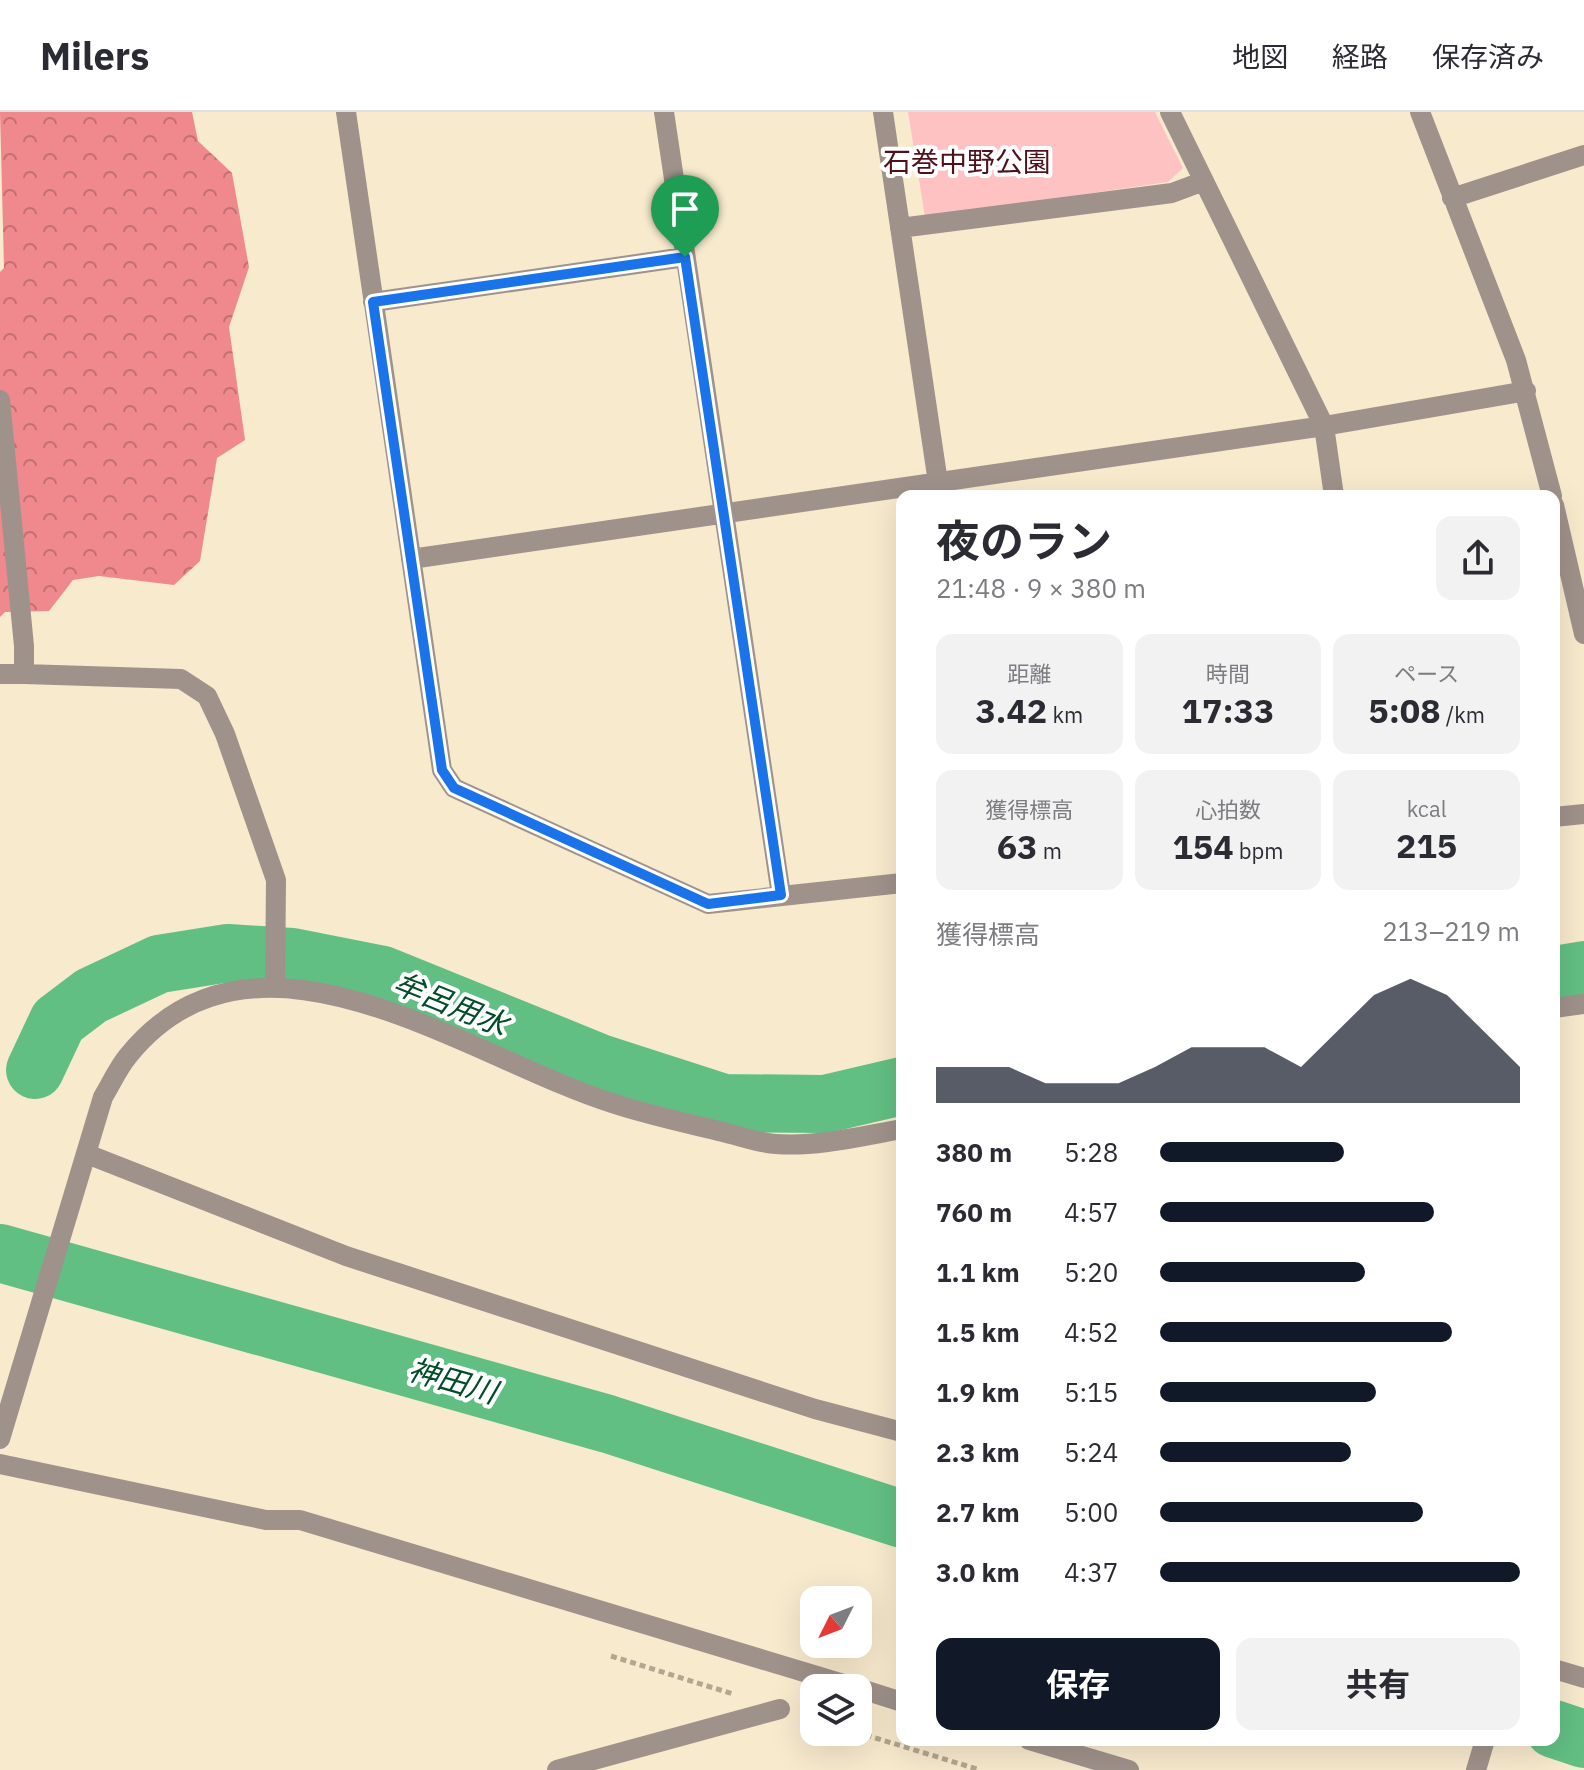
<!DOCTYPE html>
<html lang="ja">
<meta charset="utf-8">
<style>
:root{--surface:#fff;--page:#f2f2f3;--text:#2b2b33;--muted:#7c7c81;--line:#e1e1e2;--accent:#111827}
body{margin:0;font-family:"IBM Plex Sans","Noto Sans JP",sans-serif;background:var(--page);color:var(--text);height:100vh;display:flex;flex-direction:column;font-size:30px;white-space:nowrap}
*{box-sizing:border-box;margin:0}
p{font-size:26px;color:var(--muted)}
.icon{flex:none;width:44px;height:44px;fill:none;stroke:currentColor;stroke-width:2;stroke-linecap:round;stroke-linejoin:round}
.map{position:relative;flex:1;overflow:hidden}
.drawer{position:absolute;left:896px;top:378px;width:664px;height:1256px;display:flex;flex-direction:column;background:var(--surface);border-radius:16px;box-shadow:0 8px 32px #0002}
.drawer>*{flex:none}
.needle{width:52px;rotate:228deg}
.controls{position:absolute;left:800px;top:1474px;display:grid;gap:16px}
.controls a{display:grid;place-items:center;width:72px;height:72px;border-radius:16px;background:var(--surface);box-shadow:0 8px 32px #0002;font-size:40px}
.pin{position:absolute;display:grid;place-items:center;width:68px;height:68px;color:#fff;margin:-82px -34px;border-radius:50% 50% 50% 0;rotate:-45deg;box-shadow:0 0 8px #0007}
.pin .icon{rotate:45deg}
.round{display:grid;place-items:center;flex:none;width:84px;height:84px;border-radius:16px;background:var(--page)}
.headline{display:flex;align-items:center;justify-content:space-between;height:136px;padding:0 40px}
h1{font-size:44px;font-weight:700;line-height:60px}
.stats{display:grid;grid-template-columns:repeat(3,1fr);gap:12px;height:136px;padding:8px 40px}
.stats div{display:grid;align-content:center;border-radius:16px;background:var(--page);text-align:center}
.stats b{font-size:34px;font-weight:700}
.stats small{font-size:22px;font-weight:400}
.stats p{font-size:22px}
.chart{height:224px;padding:16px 40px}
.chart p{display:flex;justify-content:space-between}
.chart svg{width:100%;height:144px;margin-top:8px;fill:var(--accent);opacity:.7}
.cta{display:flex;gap:16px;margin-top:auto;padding:16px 40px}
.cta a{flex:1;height:92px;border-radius:16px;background:var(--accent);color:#fff;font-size:32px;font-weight:700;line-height:92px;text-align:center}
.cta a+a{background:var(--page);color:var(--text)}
ul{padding:0 40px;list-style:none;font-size:26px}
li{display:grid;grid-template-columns:128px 96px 1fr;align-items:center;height:60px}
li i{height:20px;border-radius:10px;background:var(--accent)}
header{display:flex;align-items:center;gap:48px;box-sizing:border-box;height:112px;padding:0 40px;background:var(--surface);border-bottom:2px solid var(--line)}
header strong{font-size:38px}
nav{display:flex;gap:44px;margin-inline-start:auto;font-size:28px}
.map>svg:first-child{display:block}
.green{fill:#ffc2c3}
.forest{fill:url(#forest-crowns)}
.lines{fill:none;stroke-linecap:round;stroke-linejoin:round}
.river{stroke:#62bf83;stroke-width:58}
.path{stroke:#b2a790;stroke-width:5;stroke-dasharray:6 4;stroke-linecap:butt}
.minor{stroke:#9f928b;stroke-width:20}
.route-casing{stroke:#fff;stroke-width:16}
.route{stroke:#1a73e8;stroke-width:10}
.labels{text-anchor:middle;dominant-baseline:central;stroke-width:8;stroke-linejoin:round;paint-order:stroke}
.park-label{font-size:28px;fill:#50111a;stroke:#fff}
.water-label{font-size:30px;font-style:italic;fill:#034e28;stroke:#fff}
</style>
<header>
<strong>Milers</strong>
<nav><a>地図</a><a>経路</a><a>保存済み</a></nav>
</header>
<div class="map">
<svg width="1584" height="1658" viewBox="0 0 1584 1658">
<defs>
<pattern id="forest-crowns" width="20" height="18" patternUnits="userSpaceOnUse" patternTransform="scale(2)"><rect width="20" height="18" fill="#f0898e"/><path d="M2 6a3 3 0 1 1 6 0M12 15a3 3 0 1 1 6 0" fill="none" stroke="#c26f73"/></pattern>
</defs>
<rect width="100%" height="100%" fill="#f8eacd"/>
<path class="green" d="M 908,0 L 1155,0 L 1183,56 L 1168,70 L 925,105 Z"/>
<path class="forest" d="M 0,0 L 192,0 L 198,29 L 232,61 L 249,155 L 229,215 L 245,328 L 217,346 L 200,449 L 174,473 L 99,464 L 73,468 L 49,499 L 5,500 L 0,505 L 0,160 L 4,156 Z"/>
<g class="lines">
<path class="river" d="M 1554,863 L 1584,858
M 35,958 L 58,909 L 91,884 L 159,852 L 228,841 L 292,845 L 383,863 L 600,951 L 724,991 L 825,992 L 902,974
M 0,1141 L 608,1312 L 902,1407
M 1554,1617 L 1584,1627"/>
<path class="path" d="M 611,1544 L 733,1582
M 856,1620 L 980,1658"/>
<path class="minor" d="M 346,0 L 442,658 L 454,676 L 708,792 L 902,771
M 664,0 L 781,783
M 883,0 L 940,384
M 1170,0 L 1324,314 L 1334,384
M 1420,0 L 1516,248 L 1552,384
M 1452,86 L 1584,43
M 900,116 L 1172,81 L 1204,69
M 373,190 L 685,145
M 0,288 L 24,534 L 24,562 L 181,567 L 207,584 L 225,622 L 276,768 L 275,874
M 1554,393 L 1584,522
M 411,447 L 1324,314 L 1526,279
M 0,562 L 24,562
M 1554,705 L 1584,702
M 1554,896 L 1584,892
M 87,1042 L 346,1144 L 815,1297 L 902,1320
M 0,1327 L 103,985 C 111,972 118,956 128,944 C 255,786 469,946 612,991 C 648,1003 686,1011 723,1020 C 740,1024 759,1031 776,1032 C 818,1035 862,1024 902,1017
M 0,1352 L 266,1408 L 300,1408 L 857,1576
M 1554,1557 L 1584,1566
M 858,1576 L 902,1590
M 1029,1628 L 1129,1658
M 557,1658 L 780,1597
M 1476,1658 L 1485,1628"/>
</g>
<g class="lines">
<defs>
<path id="route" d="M 685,145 L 781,783 L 708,792 L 454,676 L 442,658 L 373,190 Z"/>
</defs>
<use href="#route" class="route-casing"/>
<use href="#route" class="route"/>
</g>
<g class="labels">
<g class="park-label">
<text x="967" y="49">石巻中野公園</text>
</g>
<g class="water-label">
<text transform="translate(451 891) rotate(22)">牟呂用水</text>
<text transform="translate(453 1268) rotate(16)">神田川</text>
</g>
</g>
</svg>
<div class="controls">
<a><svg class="needle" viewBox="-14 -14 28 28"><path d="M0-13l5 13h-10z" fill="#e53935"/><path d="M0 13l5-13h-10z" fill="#7c7c81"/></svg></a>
<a><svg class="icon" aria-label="layers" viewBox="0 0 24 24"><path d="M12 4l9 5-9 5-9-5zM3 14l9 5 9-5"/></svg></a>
</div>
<div class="pin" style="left:685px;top:145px;background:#1e9e55"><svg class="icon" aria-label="arrive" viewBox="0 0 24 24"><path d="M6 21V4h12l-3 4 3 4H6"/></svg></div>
<section class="drawer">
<div class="headline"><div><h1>夜のラン</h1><p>21:48 · 9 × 380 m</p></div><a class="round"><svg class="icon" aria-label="share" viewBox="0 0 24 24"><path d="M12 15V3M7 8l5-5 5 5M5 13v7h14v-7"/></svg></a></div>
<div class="stats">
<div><p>距離</p><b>3.42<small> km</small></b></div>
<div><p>時間</p><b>17:33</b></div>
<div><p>ペース</p><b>5:08<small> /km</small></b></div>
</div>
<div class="stats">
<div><p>獲得標高</p><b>63<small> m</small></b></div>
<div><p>心拍数</p><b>154<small> bpm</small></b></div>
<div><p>kcal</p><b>215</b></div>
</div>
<div class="chart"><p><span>獲得標高</span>213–219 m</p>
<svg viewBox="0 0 160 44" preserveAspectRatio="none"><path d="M0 44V33L10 33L20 33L30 38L40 38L50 38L60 33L70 27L80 27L90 27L100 33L110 22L120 11L130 6L140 11L150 22L160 33V44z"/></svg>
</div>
<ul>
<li><b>380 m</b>5:28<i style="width:51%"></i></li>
<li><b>760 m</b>4:57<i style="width:76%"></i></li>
<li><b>1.1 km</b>5:20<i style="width:57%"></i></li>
<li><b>1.5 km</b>4:52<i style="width:81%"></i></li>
<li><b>1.9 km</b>5:15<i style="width:60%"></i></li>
<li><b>2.3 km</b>5:24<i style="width:53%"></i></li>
<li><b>2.7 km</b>5:00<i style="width:73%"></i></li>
<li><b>3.0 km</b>4:37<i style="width:100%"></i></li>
</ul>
<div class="cta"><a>保存</a><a>共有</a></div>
</section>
</div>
